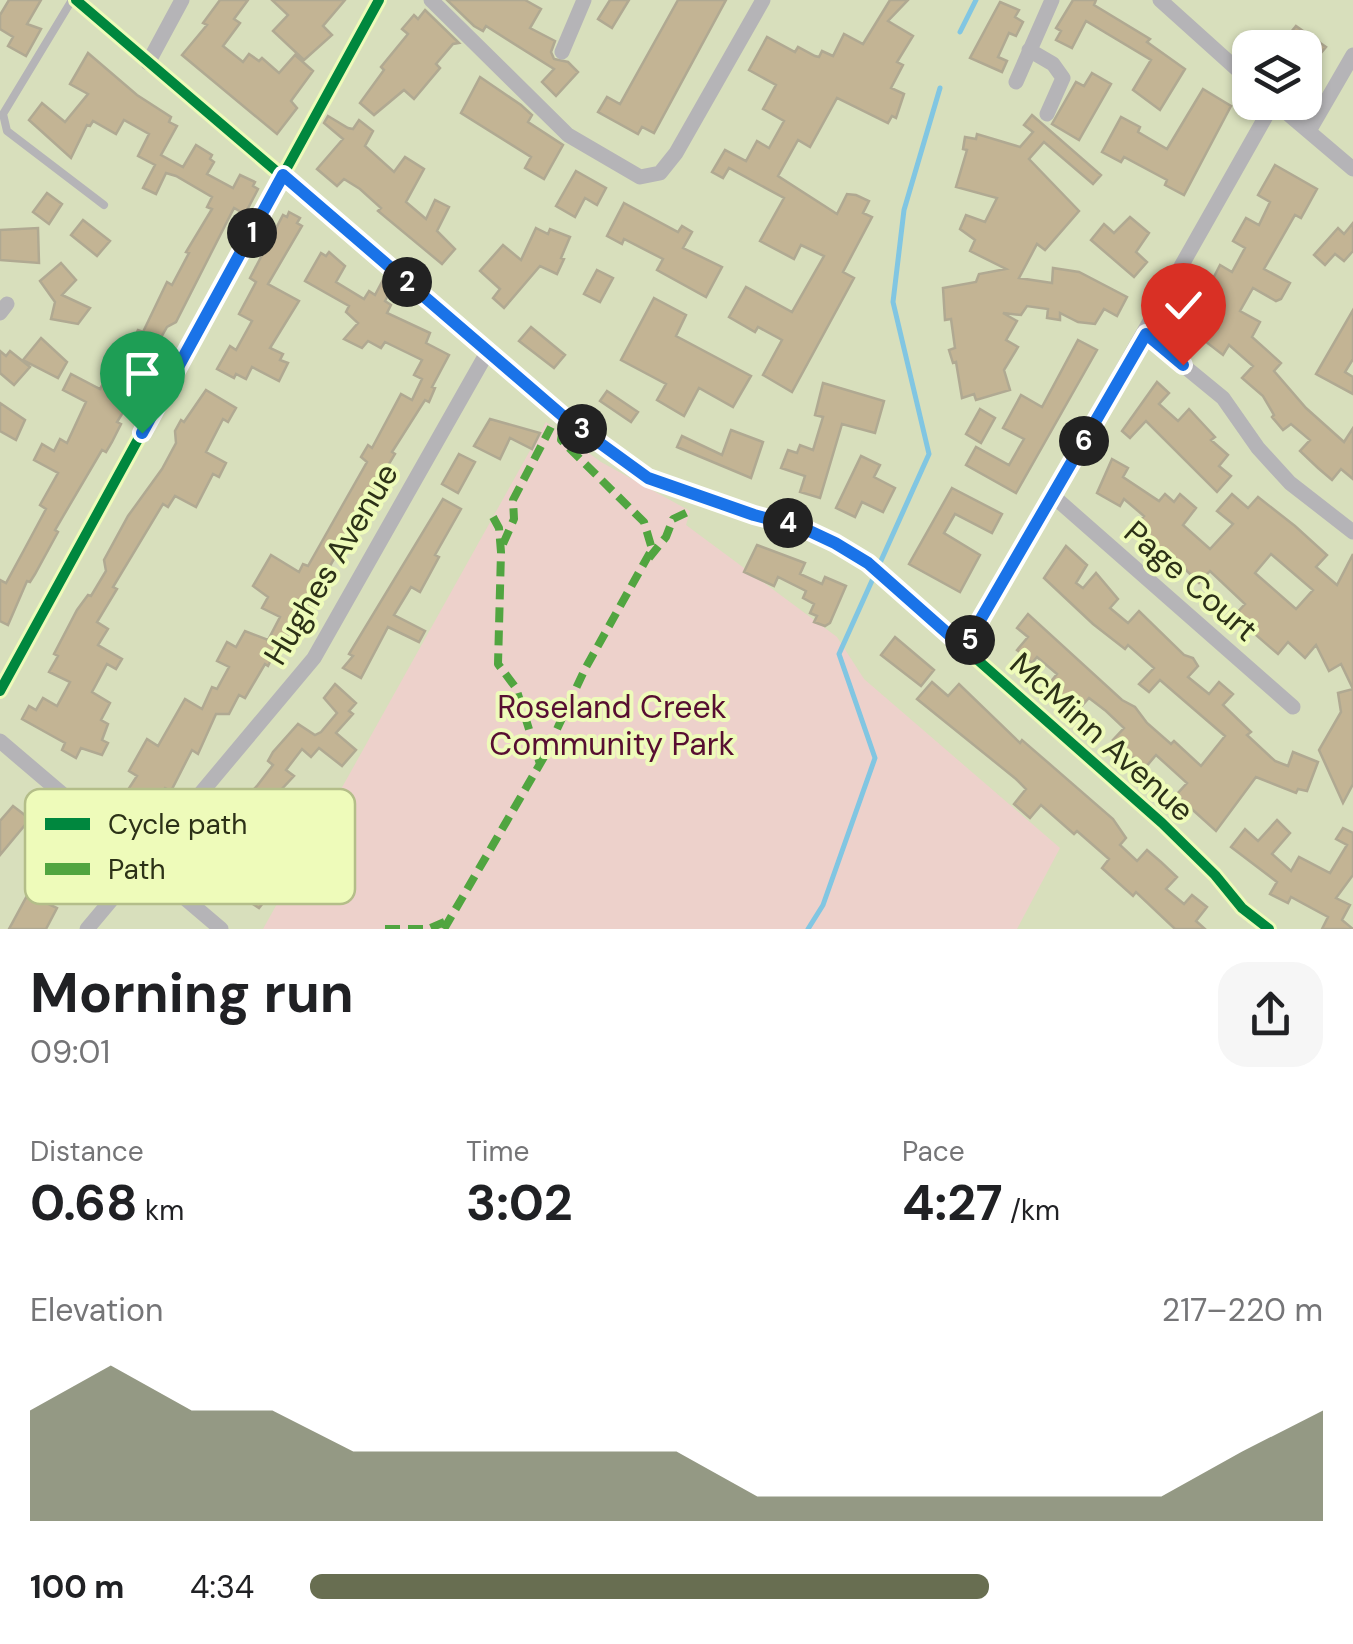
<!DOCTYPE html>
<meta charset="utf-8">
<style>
:root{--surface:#fff;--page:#f6f6f6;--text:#202124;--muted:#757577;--accent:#686e51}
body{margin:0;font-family:"DM Sans",sans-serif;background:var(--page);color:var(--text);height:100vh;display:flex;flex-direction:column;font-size:38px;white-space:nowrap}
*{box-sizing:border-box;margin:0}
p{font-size:32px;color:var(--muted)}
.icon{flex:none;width:55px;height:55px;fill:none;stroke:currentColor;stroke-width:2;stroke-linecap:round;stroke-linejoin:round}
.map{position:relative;height:929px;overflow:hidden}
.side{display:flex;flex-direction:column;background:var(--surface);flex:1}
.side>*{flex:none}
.controls{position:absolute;left:1232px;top:30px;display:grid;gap:20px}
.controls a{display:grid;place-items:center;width:90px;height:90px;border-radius:20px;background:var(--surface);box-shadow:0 2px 8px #0004;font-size:50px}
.pin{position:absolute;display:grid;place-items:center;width:85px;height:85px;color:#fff;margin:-102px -42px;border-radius:50% 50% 50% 0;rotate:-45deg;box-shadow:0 0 10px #0007}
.pin .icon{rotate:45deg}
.km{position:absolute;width:50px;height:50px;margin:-25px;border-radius:50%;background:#222;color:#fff;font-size:28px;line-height:50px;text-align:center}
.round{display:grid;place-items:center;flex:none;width:105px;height:105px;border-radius:30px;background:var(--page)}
.summary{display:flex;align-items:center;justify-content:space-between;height:170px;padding:0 30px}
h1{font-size:55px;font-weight:700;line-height:75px}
.stats{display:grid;grid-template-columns:repeat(3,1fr);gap:15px;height:170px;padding:10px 30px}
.stats div{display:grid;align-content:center}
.stats b{font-size:50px;font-weight:700}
.stats small{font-size:28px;font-weight:400}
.stats p{font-size:28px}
.chart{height:280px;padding:20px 30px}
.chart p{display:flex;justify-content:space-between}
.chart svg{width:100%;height:180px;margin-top:10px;fill:var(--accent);opacity:.7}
ul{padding:0 30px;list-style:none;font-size:32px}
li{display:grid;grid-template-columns:160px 120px 1fr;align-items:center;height:75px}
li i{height:25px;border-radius:12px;background:var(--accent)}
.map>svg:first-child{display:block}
.green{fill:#edd1cb}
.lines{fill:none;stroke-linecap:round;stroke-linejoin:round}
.stream{stroke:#81c6e2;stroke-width:5}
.building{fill:#c3b494;stroke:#b0a992;stroke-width:2.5;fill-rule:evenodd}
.service{stroke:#b5b4b7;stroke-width:8}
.minor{stroke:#b5b4b7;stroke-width:15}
.quiet{stroke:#51a540;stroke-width:8;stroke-dasharray:15 8;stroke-linecap:butt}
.cycleway-casing{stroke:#eefbba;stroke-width:16}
.cycleway{stroke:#00873e;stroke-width:10}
.route-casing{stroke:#fff;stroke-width:20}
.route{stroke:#1a73e8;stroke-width:12}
.labels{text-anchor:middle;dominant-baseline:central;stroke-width:8;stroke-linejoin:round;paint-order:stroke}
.street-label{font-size:32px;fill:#2c3117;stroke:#eefbba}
.park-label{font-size:32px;fill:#570e31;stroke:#eefbba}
.key{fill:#eefbba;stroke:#b4be89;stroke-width:2.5}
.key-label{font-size:28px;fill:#2c3117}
</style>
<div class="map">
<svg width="1353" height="929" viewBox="0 0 1353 929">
<rect width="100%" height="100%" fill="#d8dfbc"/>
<path class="green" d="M 546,422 L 601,462 L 690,511 L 686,525 L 837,637 L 864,679 L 1060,848 L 1017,929 L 263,929 Z"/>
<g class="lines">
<path class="stream" d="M 960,32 L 976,0
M 808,929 L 823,905 L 875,758 L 839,654 L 929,454 L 893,302 L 904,210 L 940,88"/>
</g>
<path class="building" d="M 9,0 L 41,0 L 27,24 L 41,29 L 26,56 L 8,46 L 13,37 L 0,29 L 0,15 Z
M 220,0 L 248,0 L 234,19 L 240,23 L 223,46 L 243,62 L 249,54 L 259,61 L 262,58 L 279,73 L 295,55 L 313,71 L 291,101 L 297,108 L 277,134 L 182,55 L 207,25 L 203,23 Z
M 272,0 L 345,0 L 323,26 L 332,35 L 304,60 L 273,31 L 288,15 Z
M 447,0 L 525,0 L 541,9 L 530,28 L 555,41 L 551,52 L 554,59 L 568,62 L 578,72 L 556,96 L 542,82 L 554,69 L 486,26 L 483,31 L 474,26 Z
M 610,0 L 629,0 L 612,28 L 598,19 Z
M 678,0 L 726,0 L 654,133 L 642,127 L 638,134 L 598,112 L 607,97 L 620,104 Z
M 890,0 L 908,0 L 888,21 L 913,36 L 897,62 L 903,65 L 891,88 L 904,94 L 896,118 L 892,116 L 888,123 L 837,98 L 810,147 L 798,140 L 778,176 L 837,214 L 847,194 L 856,195 L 869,201 L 863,213 L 872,217 L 843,272 L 854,278 L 792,392 L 763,375 L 782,340 L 758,327 L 755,332 L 729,317 L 746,287 L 792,312 L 824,256 L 801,245 L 794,259 L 760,241 L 784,198 L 729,168 L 723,178 L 712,172 L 725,150 L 746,161 L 757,141 L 769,148 L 784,121 L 763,109 L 776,85 L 749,70 L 767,37 L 795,52 L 798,47 L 815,56 L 819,57 L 822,51 L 833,56 L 844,34 L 863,44 Z
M 1073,0 L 1096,0 L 1094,5 L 1150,39 L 1147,42 L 1185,69 L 1160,110 L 1133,90 L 1151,60 L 1086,21 L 1072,48 L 1056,40 L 1061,31 L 1056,28 Z
M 1000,2 L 1019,10 L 1015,17 L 1023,22 L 1016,36 L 1009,33 L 998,57 L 1007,61 L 1002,72 L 970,58 Z
M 425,10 L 459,43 L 453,44 L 436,64 L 440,68 L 414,99 L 404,90 L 374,115 L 360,103 L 384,70 L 381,67 L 408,34 L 402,29 L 414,15 L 418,19 Z
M 1296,26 L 1326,47 L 1315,60 L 1305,48 L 1278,48 Z
M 88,53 L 137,95 L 171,117 L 169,122 L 177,126 L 161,155 L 183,167 L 196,145 L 212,155 L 210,159 L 214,162 L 207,174 L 233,188 L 240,175 L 255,182 L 253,186 L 258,189 L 245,214 L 234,208 L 176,322 L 167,327 L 155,348 L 156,359 L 117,422 L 121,424 L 112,442 L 106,452 L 102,450 L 55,530 L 58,532 L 35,574 L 30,582 L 27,581 L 8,625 L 0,621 L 0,580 L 6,583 L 24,550 L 46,509 L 40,505 L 58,473 L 34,460 L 42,444 L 54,451 L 60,439 L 67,443 L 86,402 L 63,390 L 71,374 L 100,389 L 105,380 L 110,382 L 138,330 L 143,332 L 167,282 L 172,285 L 189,253 L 186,252 L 212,209 L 207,207 L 212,197 L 176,176 L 166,173 L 156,194 L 143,188 L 155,165 L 138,156 L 149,134 L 124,120 L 116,134 L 93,121 L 90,126 L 87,125 L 71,158 L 29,120 L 42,103 L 65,122 L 88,94 L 70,84 Z
M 1092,73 L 1111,84 L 1079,140 L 1052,124 L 1076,82 L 1084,86 Z
M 480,77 L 521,105 L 532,115 L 528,122 L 563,145 L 544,179 L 525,168 L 531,157 L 461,113 Z
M 1203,89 L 1231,106 L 1184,195 L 1165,185 L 1167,180 L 1124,157 L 1121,162 L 1102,152 L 1121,117 L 1140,127 L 1138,132 L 1167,149 Z
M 1032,115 L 1101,175 L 1093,184 L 1044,142 L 1029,159 L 1079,211 L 1045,250 L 1037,244 L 1019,278 L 1052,283 L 1053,268 L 1079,272 L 1127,297 L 1117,316 L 1104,309 L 1095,324 L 1078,322 L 1060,313 L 1060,320 L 1047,318 L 1048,309 L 1027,306 L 1021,315 L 1003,313 L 1017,321 L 1006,340 L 1018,347 L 1004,370 L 1010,390 L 976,400 L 974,394 L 962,398 L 956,362 L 953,363 L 949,350 L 955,348 L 951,319 L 945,320 L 943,288 L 976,282 L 979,274 L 1006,269 L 970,251 L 975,240 L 960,229 L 966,215 L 985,222 L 997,198 L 956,187 L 967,150 L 963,149 L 965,137 L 976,139 L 977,134 L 1020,147 L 1033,132 L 1024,125 Z
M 328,116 L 348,128 L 353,129 L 359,120 L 373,131 L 365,146 L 394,172 L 405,157 L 424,169 L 406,202 L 426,219 L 435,200 L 449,207 L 437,231 L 455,249 L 442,264 L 378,211 L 381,208 L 360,189 L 344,179 L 337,186 L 317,169 L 343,139 L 324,123 Z
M 1275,165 L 1317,189 L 1301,218 L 1295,215 L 1264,269 L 1290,283 L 1281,299 L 1276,301 L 1253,288 L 1240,311 L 1260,322 L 1252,337 L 1281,363 L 1274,371 L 1306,408 L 1344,442 L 1353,428 L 1353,479 L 1341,469 L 1332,480 L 1318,468 L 1300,451 L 1310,440 L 1291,424 L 1283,430 L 1272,417 L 1274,415 L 1263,396 L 1242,378 L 1253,366 L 1229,345 L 1223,355 L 1188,328 L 1220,265 L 1232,272 L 1245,248 L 1233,241 L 1246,218 L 1259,225 L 1270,202 L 1258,195 Z
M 576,171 L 606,188 L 597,205 L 585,198 L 575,217 L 556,206 Z
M 47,193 L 62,204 L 49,224 L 33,212 Z
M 624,203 L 678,232 L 682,226 L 692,232 L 683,248 L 722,267 L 706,297 L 657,270 L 663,259 L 624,239 L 622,244 L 607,236 Z
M 289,212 L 300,218 L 297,223 L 302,226 L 268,284 L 299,301 L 270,348 L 283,354 L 280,360 L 288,363 L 279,381 L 252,367 L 246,379 L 236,374 L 234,378 L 217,369 L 230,346 L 236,350 L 252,321 L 239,314 L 256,282 L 250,278 L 283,215 L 287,217 Z
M 1130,217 L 1149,233 L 1136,252 L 1147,262 L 1134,277 L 1091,240 L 1104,224 L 1114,233 Z
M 83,220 L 110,241 L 97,256 L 71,235 Z
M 1353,223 L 1353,251 L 1344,261 L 1335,254 L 1325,265 L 1314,255 L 1338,228 L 1344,234 Z
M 38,228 L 39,263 L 0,260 L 0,230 Z
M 536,228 L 548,234 L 550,229 L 570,237 L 561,258 L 564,259 L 557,274 L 540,266 L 504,308 L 493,298 L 500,289 L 480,271 L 503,245 L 521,260 Z
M 329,252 L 345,266 L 336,282 L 364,299 L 369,291 L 375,295 L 384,278 L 393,286 L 385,301 L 391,305 L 387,313 L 430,333 L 426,343 L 449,355 L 432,387 L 435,388 L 429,402 L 425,400 L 392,452 L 395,454 L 346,535 L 351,538 L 339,559 L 335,557 L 292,635 L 289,633 L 277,655 L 274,654 L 268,666 L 265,664 L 245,698 L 239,695 L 229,714 L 216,714 L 198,754 L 192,750 L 171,791 L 165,788 L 140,826 L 123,814 L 130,804 L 122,799 L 137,776 L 129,771 L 147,739 L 158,746 L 185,699 L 202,709 L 212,687 L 217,689 L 229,667 L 217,661 L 227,642 L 236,647 L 245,631 L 268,640 L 280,617 L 262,608 L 268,597 L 253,586 L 271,555 L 299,572 L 303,564 L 308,566 L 367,462 L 361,457 L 368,445 L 372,448 L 401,394 L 412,400 L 422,379 L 414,375 L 422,360 L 385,342 L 381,348 L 368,341 L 362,348 L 344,339 L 358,323 L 346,312 L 349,306 L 305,281 L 321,253 L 326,256 Z
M 61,263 L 76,280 L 62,295 L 90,308 L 78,324 L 51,319 L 55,302 L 40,281 Z
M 597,270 L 613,278 L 600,302 L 584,294 Z
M 654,298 L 686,315 L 676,336 L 751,376 L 733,407 L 699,388 L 684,416 L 657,400 L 666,384 L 621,360 Z
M 1353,310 L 1353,359 L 1345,372 L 1353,377 L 1353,394 L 1316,374 Z
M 531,327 L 565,355 L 554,368 L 519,341 Z
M 41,338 L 67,362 L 58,378 L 23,360 Z
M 1078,340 L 1097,350 L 1016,493 L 966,465 L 976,447 L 1009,465 L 1024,439 L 1003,428 L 1021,395 L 1042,407 Z
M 0,351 L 6,356 L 10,351 L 30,367 L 14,385 L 0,373 Z
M 1157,382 L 1169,393 L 1159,404 L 1178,421 L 1189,409 L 1215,437 L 1211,440 L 1228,455 L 1219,466 L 1231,476 L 1217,492 L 1146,421 L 1130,438 L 1122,431 Z
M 823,383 L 884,401 L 875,433 L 842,424 L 820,498 L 800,492 L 805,476 L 781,468 L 788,450 L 797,453 L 800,445 L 813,450 L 823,417 L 815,415 Z
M 206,390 L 236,408 L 228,422 L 223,419 L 206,452 L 226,463 L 219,477 L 213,474 L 196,507 L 175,496 L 168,507 L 163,504 L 113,587 L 117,589 L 97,622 L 108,629 L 98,645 L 122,659 L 116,669 L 107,664 L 92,692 L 110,703 L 101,720 L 108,724 L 102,740 L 108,743 L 102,755 L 81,748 L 76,758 L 62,750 L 65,743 L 22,719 L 29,706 L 36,710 L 43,698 L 57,706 L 70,682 L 49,672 L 58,656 L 54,654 L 77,610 L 88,595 L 91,596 L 106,571 L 104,560 L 128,516 L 162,469 L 176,443 L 175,431 L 181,420 L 184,422 Z
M 607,391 L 638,412 L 631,422 L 600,401 Z
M 0,403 L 25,420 L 16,440 L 0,431 Z
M 980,409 L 995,418 L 981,443 L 966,434 Z
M 490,419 L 540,433 L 532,449 L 510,438 L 500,459 L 474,446 Z
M 731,430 L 763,442 L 751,478 L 677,447 L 682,436 L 722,455 Z
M 459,454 L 475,462 L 458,493 L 442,484 Z
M 861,456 L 880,465 L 874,477 L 895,488 L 883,512 L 862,502 L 855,517 L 836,508 Z
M 1112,459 L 1128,468 L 1123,477 L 1159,501 L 1165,494 L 1174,502 L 1180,494 L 1196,508 L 1183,525 L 1210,549 L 1233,524 L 1217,511 L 1232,494 L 1248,508 L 1258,497 L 1295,526 L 1327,555 L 1316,567 L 1337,585 L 1353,554 L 1353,689 L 1341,664 L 1329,671 L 1316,645 L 1305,658 L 1288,642 L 1278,654 L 1234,616 L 1245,604 L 1210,571 L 1199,583 L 1170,554 L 1167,557 L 1134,527 L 1144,516 L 1124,499 L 1120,506 L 1097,493 ZM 1271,554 L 1313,590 L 1296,609 L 1255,573 Z
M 952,488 L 1002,514 L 992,533 L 955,514 L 944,533 L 980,555 L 960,592 L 909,564 Z
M 443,499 L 461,509 L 435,555 L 439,557 L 420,592 L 411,587 L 394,615 L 425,631 L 419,642 L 388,627 L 361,678 L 343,668 L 353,656 L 349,654 Z
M 757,545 L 805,563 L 800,574 L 822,584 L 825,577 L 846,586 L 830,623 L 825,626 L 814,622 L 817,616 L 810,613 L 814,604 L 803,598 L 806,591 L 778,577 L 774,586 L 744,572 Z
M 1066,546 L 1087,565 L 1076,583 L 1083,588 L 1096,573 L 1118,599 L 1110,608 L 1128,623 L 1139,611 L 1184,655 L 1193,658 L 1198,666 L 1188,677 L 1209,694 L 1219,682 L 1233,694 L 1223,705 L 1251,732 L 1247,735 L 1275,761 L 1288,766 L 1293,752 L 1318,762 L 1307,791 L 1298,789 L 1296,793 L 1256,777 L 1216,831 L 1184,802 L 1177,794 L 1187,783 L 1156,755 L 1145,768 L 1113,740 L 1124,728 L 1106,711 L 1089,698 L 1078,710 L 1048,685 L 1057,674 L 1037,657 L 1032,663 L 1017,650 L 1028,637 L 1017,628 L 1028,614 L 1122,700 L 1135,707 L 1147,723 L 1171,744 L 1174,741 L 1201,766 L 1225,736 L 1160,680 L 1149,692 L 1139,684 L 1154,668 L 1128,645 L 1125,649 L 1093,624 L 1044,578 Z
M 895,637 L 934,670 L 921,686 L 881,655 Z
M 932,682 L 948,696 L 959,684 L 1020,743 L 1022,740 L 1113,819 L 1126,838 L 1120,845 L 1137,861 L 1147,850 L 1161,862 L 1177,877 L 1166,889 L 1184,904 L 1192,895 L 1207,907 L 1196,921 L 1205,929 L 1175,929 L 1136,892 L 1133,896 L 1102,868 L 1109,859 L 1077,831 L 1074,834 L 1041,805 L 1030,818 L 1014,804 L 1026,789 L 1016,779 L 917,699 Z
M 335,684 L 356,703 L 349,711 L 353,714 L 336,733 L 356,750 L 342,766 L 319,748 L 311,757 L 302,749 L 286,770 L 294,776 L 277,794 L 274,792 L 257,814 L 252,810 L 236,832 L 241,836 L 225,857 L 233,863 L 229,868 L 270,894 L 259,908 L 240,896 L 236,901 L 206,876 L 201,868 L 204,864 L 191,849 L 227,805 L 234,800 L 239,804 L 257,786 L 273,765 L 268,761 L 273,752 L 298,724 L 315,735 L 321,732 L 337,713 L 324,698 Z
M 1353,689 L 1353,784 L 1343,803 L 1319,750 L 1341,712 L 1338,693 Z
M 13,806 L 30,819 L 0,855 L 0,821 Z
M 1277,820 L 1290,833 L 1272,854 L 1291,871 L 1299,857 L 1330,873 L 1347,845 L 1336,839 L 1343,828 L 1353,833 L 1353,875 L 1336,898 L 1350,905 L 1342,920 L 1353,929 L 1322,929 L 1328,917 L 1291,897 L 1288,903 L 1270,894 L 1277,882 L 1231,847 L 1245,829 L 1258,841 Z
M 28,894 L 57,908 L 46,929 L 9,929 Z"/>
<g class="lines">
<path class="service" d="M 72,0 L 3,114 L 7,131 L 104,205"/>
<path class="minor" d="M 76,0 L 564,417 L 648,478 L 753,515 L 803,527 L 868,563 L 1162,823 L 1215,875 L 1242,908 L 1269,929
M 431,0 L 568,135 L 640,177 L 660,173 L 676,153 L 763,0
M 1160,0 L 1250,81
M 1029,50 L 1053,64 L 1063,78 L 1047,114
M 562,52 L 584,0
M 148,63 L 182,0
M 1016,82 L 1052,0
M 1274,102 L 1353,169
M 1309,131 L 1353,55
M 0,313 L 7,304
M 1145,334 L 1223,398 L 1258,448 L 1290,483 L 1353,532
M 1053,496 L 1293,707
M 965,648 L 1274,102
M 0,691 L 379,0
M 0,741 L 221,929
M 87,929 L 314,658 L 488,351"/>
<path class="quiet" d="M 493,517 L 499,528 L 501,552 L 498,664 L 516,688 L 540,764
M 503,544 L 514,519 L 513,500 L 551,427
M 649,558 L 666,537 L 673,519 L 690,511
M 385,929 L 428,929 L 449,920
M 444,929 L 544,757 L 585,669 L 652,549 L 644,522 L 561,440 L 564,417"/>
<defs>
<path id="cycleway" d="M 76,0 L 564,417 L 648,478 L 753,515 L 803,527 L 868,563 L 1162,823 L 1215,875 L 1242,908 L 1269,929
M 0,691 L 379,0"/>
</defs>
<use href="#cycleway" class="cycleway-casing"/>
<use href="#cycleway" class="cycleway"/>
</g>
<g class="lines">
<defs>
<path id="route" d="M 142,433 L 283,175 L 564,417 L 648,478 L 754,515 L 803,528 L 835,543 L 868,563 L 964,648 L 1146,334 L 1183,365"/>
</defs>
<use href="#route" class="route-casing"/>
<use href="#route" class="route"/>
</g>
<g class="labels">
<g class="street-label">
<text transform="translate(331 564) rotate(-59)">Hughes Avenue</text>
<text transform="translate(1191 581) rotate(41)">Page Court</text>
<text transform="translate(1102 737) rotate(42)">McMinn Avenue</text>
</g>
<g class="park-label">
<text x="612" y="707">Roseland Creek<tspan x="612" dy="37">Community Park</tspan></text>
</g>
</g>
<rect x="25" y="789" width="330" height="115" rx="15" class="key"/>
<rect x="45" y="818" width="45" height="12" fill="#00873e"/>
<rect x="45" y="863" width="45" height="12" fill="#51a540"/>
<g class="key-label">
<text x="108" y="834">Cycle path</text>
<text x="108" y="879">Path</text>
</g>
</svg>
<div class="controls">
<a><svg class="icon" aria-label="layers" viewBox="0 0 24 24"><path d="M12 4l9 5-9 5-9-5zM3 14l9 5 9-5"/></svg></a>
</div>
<div class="pin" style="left:142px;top:433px;background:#1e9e55"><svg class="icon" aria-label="arrive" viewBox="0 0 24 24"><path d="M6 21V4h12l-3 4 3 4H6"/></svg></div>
<div class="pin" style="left:1183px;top:365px;background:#d93025"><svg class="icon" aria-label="check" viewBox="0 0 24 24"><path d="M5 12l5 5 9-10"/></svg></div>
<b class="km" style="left:252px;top:233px">1</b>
<b class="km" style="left:407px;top:282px">2</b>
<b class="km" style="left:582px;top:429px">3</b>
<b class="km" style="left:788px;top:523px">4</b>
<b class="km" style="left:970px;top:640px">5</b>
<b class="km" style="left:1084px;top:441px">6</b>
</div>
<section class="side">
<div class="summary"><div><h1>Morning run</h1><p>09:01</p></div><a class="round"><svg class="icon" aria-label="share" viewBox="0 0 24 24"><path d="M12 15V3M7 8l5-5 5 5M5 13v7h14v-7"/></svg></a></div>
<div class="stats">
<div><p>Distance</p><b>0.68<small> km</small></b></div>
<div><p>Time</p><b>3:02</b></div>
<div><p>Pace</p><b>4:27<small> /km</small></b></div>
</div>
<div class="chart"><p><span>Elevation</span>217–220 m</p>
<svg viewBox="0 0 160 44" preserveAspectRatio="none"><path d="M0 44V17L10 6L20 17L30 17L40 27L50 27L60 27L70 27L80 27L90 38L100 38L110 38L120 38L130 38L140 38L150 27L160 17V44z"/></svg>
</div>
<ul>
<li><b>100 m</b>4:34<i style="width:67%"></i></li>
</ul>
</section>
